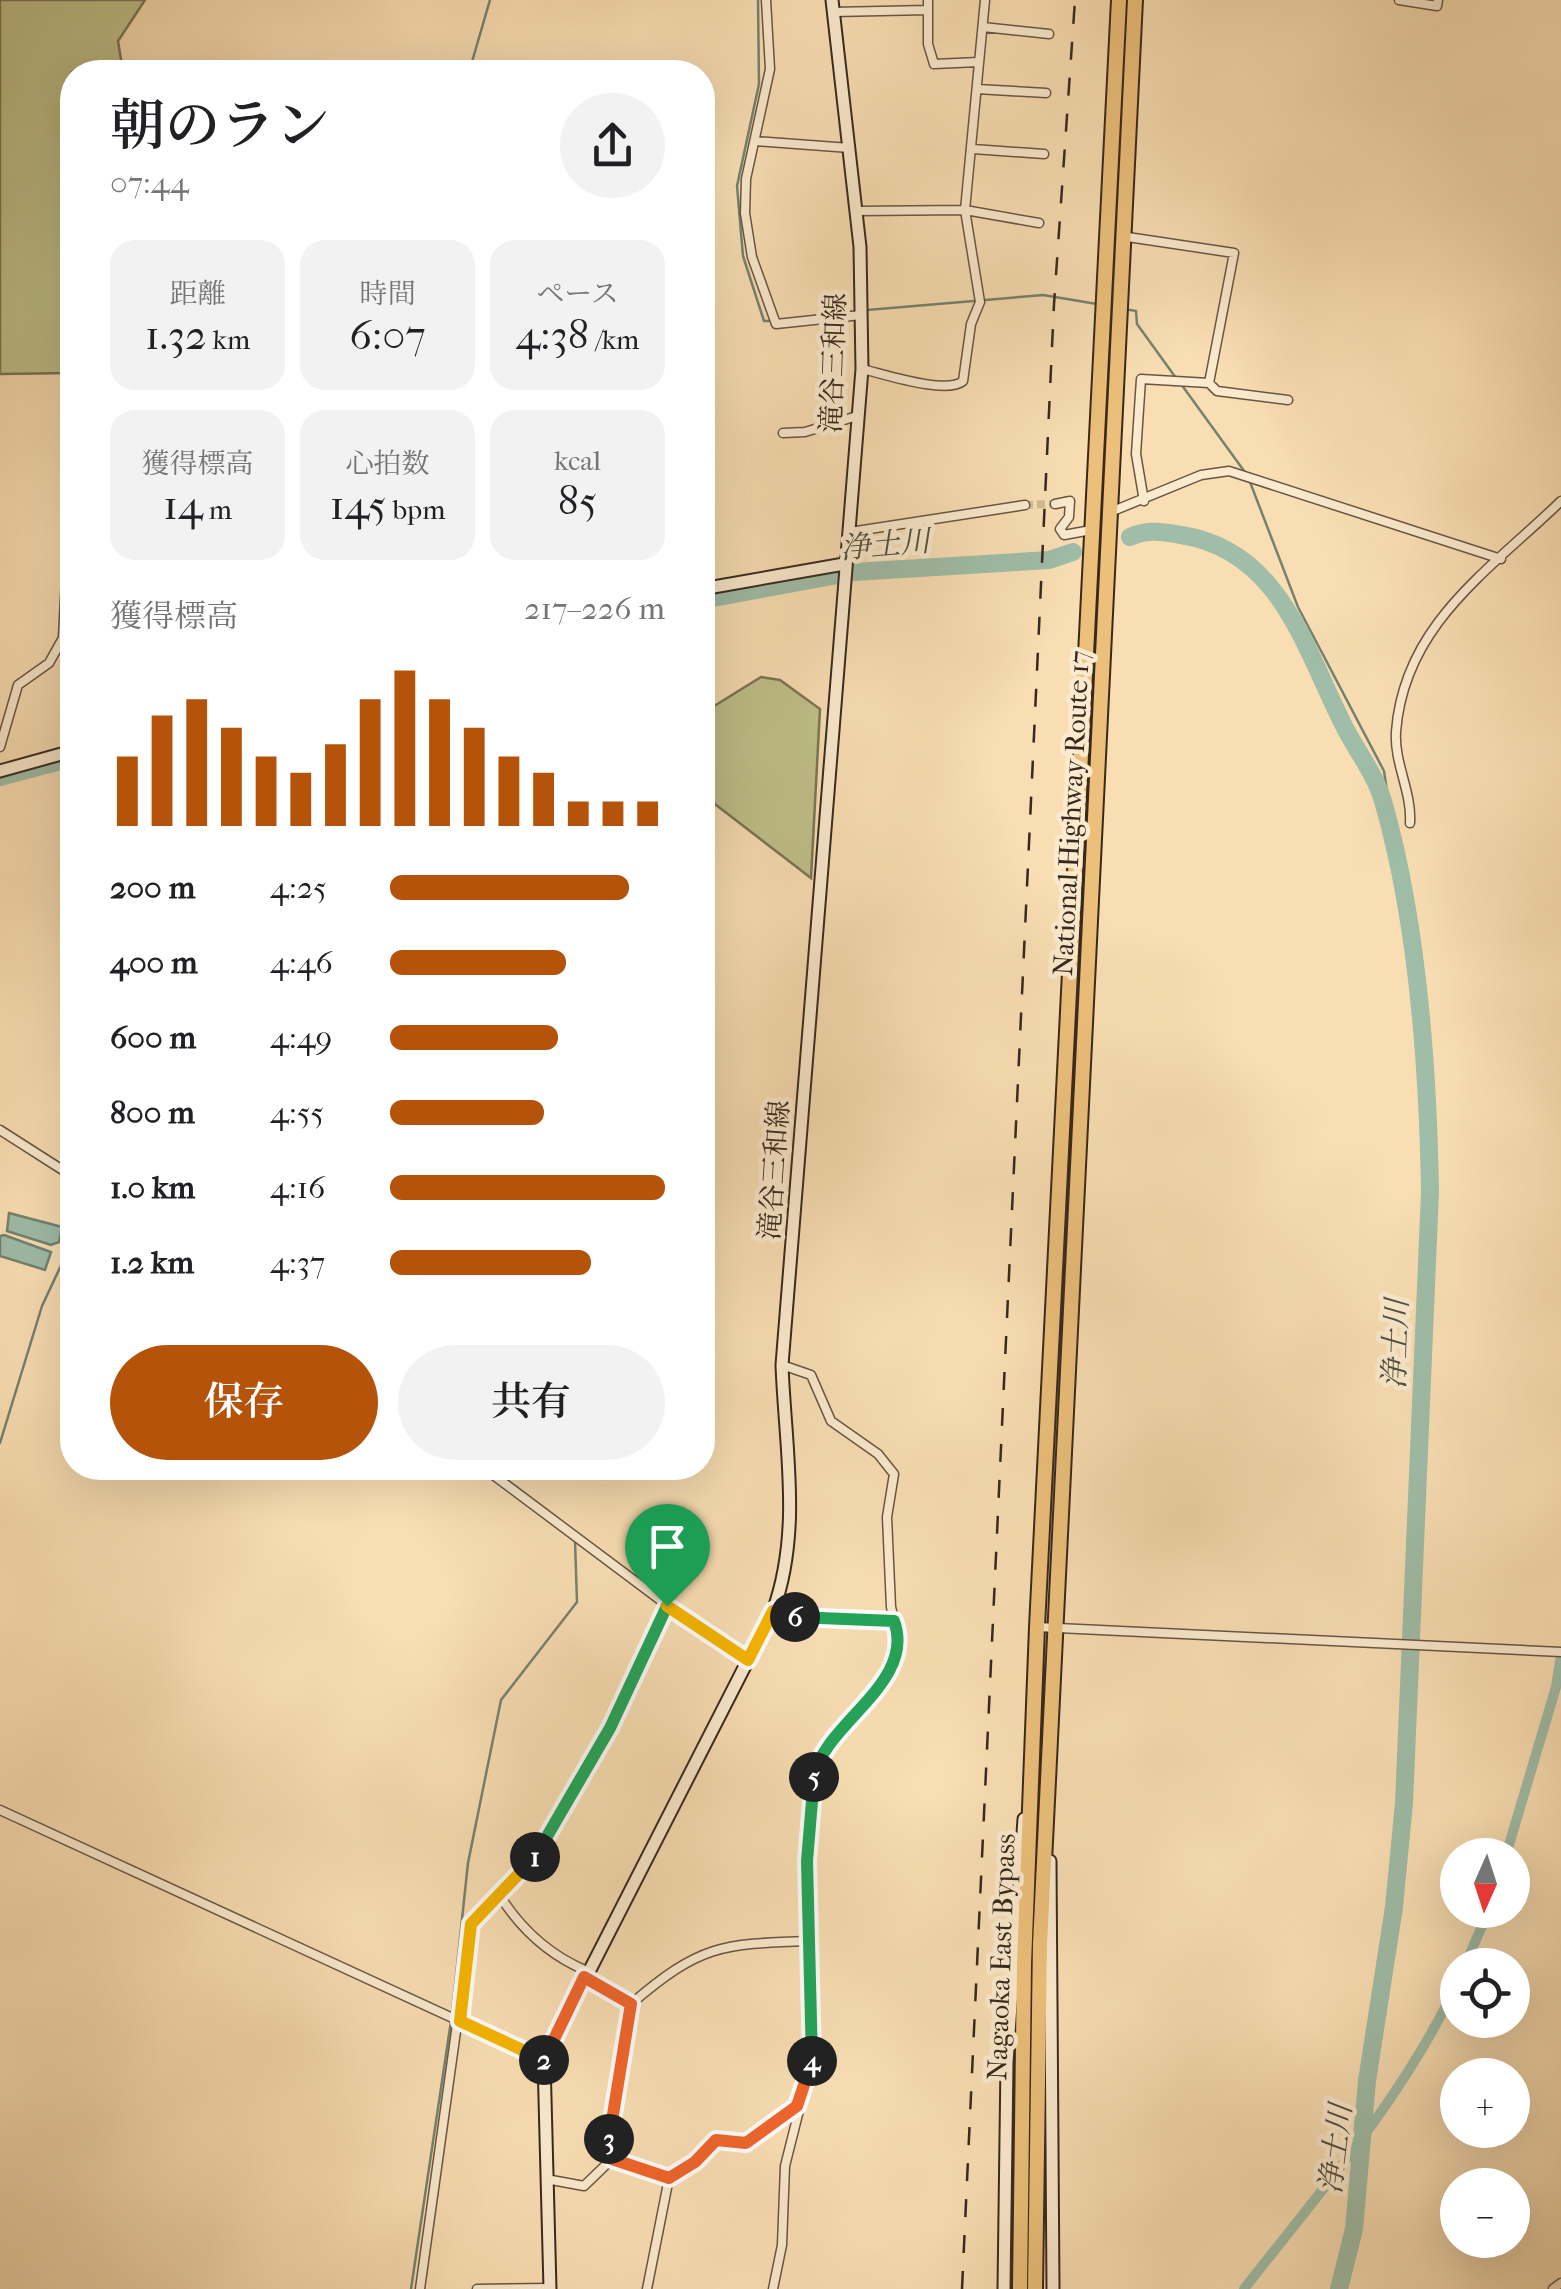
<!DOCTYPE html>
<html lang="ja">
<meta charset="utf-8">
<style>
:root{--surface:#fff;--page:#f2f2f2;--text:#202124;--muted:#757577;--accent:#b45309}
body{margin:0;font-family:"IM FELL French Canon","Noto Serif JP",serif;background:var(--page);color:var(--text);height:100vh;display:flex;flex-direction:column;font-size:38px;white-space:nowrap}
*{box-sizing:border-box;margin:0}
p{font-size:32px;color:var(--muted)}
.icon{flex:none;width:55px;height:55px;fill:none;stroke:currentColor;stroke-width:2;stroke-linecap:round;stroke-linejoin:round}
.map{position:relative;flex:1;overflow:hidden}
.sheet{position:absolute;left:60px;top:60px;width:655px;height:1420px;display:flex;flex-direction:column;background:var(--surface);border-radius:40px;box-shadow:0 10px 40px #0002}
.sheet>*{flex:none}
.needle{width:65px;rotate:183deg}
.fabs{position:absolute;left:1440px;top:1838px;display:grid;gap:20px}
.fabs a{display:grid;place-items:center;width:90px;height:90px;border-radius:50%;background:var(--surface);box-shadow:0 10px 40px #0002;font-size:50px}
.pin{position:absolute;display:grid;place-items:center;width:85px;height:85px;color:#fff;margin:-102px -42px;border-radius:50% 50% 50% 0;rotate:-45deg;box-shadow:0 0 10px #0007}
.pin .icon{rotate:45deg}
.km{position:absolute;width:50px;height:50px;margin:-25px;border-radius:50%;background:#222;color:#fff;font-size:28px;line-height:50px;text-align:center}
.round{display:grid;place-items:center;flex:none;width:105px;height:105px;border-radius:52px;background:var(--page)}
.head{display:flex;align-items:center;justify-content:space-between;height:170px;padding:0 50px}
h1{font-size:55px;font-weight:600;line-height:75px}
.metrics{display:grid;grid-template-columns:repeat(3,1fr);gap:15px;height:170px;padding:10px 50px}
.metrics div{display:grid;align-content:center;border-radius:25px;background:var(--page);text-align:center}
.metrics b{font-size:42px;font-weight:600}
.metrics small{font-size:28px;font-weight:400}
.metrics p{font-size:28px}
.chart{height:280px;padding:20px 50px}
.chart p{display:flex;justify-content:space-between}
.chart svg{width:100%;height:180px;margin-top:10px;stroke:var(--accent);stroke-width:6}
.button{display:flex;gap:20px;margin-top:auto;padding:20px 50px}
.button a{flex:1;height:115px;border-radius:60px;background:var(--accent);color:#fff;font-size:40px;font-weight:600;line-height:115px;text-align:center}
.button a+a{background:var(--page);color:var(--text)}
ul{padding:0 50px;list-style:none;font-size:32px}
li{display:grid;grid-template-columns:160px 120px 1fr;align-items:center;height:75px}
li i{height:25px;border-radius:12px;background:var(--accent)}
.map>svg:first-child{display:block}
.green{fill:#bfc18b;stroke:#7b7554;stroke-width:2.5}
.water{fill:#9fbda8;stroke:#758271;stroke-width:2.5}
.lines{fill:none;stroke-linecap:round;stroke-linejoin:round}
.stream{stroke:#758271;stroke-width:2.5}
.canal{stroke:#9fbda8;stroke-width:10}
.river{stroke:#9fbda8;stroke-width:18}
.street-tunnel{stroke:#d2ba95;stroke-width:8;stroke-dasharray:8 4;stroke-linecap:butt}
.street-casing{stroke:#685643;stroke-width:11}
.secondary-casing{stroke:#37291e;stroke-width:15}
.highway-casing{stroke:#37291e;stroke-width:18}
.street{stroke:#fbeace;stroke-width:8}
.secondary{stroke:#fbeace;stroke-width:11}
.highway{stroke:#ecbf7a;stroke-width:14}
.rail{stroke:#37291e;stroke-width:2.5;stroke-dasharray:18 18;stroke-linecap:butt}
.split-1-casing{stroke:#fff;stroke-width:20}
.split-2-casing{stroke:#fff;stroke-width:20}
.split-3-casing{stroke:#fff;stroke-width:20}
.split-4-casing{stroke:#fff;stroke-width:20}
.split-5-casing{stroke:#fff;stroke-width:20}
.split-6-casing{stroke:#fff;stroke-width:20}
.split-7-casing{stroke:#fff;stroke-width:20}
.split-1{stroke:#22a559;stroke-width:12}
.split-2{stroke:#f5b400;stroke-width:12}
.split-3{stroke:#f0652b;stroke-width:12}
.split-4{stroke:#f0652b;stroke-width:12}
.split-5{stroke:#22a559;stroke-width:12}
.split-6{stroke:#22a559;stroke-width:12}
.split-7{stroke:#f5b400;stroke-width:12}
.labels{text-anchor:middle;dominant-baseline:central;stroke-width:9;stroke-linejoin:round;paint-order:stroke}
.street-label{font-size:28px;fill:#37291e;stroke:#fbeace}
.water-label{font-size:30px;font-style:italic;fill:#514e40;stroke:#fbeace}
</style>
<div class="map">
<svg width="1561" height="2289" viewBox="0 0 1561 2289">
<rect width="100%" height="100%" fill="#f9deb3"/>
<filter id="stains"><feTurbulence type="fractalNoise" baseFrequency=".002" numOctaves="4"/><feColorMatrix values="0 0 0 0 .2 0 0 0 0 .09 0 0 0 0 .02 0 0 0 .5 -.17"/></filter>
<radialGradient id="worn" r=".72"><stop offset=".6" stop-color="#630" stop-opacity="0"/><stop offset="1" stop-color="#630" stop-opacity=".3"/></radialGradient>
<path class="green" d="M 0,0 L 145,0 L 118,41 L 123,72 L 72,72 L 72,373 L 0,374 Z
M 761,677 L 780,680 L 820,709 L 811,878 L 703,795 L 703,713 Z"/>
<path class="water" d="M 9,1213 L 62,1227 L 59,1242 L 51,1245 L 7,1231 Z
M 4,1235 L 51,1252 L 45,1270 L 0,1256 L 0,1236 Z"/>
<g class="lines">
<path class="stream" d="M 758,0 L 759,84 L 737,186 L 743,256 L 764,321 L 769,321
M 469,72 L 490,0
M 1124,309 L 1136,311 L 1137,324 L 1176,378
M 867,310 L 1043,295 L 1097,304
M 797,318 L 859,311
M 1181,384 L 1247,475
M 1250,482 L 1298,607 L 1384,771 L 1387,791 L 1383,800
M 0,1443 L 42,1306 L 72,1242
M 452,2013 L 468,1863 L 501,1700 L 577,1602 L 575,1541
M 411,2289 L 451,2021"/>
<path class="canal" d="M 1506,1855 L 1556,1687 L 1561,1654
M 1465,1965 L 1489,1910
M 1244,2289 C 1321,2190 1405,2096 1458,1981"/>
<path class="river" d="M 1130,537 C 1148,529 1163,532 1181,535 C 1278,550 1303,643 1341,720 C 1354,748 1374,771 1383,801 C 1418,923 1428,1066 1430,1192 L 1404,1803 L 1394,1907 L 1367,2081 L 1354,2229 L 1339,2289
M 702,600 L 854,572 L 1049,560 L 1073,552
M 0,777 L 72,758"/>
<path class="street-tunnel" d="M 1025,505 L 1055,504"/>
<defs>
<path id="street" d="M 766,0 L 770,69 L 746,179 L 745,213 L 752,257 L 776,324 L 861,315
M 928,0 L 928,44 L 934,64 L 979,62
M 1399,0 L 1437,6 L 1438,0
M 833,12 L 928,10
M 983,27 L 1049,34
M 977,89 L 1046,93
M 755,141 L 850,148
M 973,149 L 1044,154
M 857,211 L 965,210 L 1039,223
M 1121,236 L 1234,253 L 1209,383 L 1217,391 L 1288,400
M 862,369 C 884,374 947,395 963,381 L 971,324 L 980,302 L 965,210 L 985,0
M 783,433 L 805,432 L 857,416
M 1144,501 L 1136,454 L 1141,379 L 1209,383
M 1055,504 L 1070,501 L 1069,517 L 1060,529 L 1064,535 L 1091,530
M 1108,513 L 1201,475 L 1229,471 L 1501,559
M 850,532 L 1025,505
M 0,747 L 18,685 L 49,663 L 63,638 L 66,579 L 72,552
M 1410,823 C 1412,792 1394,763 1396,732 C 1404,624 1490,570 1561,501
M 0,1130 L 72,1176
M 484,1468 L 667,1605 L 748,1660
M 773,1611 L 830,1621 L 894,1621
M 1037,1627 L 1561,1652
M 0,1810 L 544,2060
M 500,1896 C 521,1929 551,1956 587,1971
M 584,1977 L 631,2004
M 669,2178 L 695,2162 L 716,2140 L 746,2143 L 797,2106
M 546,2179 L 584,2186 L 612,2159
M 420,2289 L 471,1924 L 532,1862 L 610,1728 L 667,1605
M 477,2289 L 550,2288
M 647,2289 L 669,2178 L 612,2159 L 609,2149 L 631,2004 C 700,1945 720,1944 809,1941
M 773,2289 L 782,2245 L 785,2166 L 813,2055 L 807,1861 L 812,1786 L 821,1753 L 867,1705 L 899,1642 L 891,1607 L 887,1517 L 894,1474 L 878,1454 L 831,1421 L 811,1375 L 782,1365
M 1553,2289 L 1561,2283"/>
<path id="secondary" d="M 702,589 L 844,564
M 0,771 L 72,751
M 1050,1861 L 1053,2289
M 550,2289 L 544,2060 L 773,1611 C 802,1531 785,1447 782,1365 L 862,369 L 860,247 L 832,0
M 1004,2289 L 1007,2062 L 1024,1819"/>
<path id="highway" d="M 1020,2289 L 1024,1964 L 1037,1627 L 1119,0
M 1035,2289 L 1040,1944 L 1135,0"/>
</defs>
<use href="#street" class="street-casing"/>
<use href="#secondary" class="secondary-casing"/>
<use href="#highway" class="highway-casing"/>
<use href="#street" class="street"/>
<use href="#secondary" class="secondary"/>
<use href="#highway" class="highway"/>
<path class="rail" d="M 962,2289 L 1054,304 L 1075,0"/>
</g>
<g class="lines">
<defs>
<path id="split-1" d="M 535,1857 L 610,1728 L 667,1606"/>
<path id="split-2" d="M 535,1857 L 471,1924 L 460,2021 L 544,2060"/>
<path id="split-3" d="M 544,2060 L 584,1977 L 631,2004 L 609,2139"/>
<path id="split-4" d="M 609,2139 L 612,2159 L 669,2178 L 695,2162 L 716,2140 L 746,2143 L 797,2106 L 812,2061"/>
<path id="split-5" d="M 812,2061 L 807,1861 L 814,1777"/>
<path id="split-6" d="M 795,1617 L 894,1621 C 917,1683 823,1724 814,1777"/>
<path id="split-7" d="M 667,1606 L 748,1660 L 773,1611 L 795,1617"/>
</defs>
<use href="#split-1" class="split-1-casing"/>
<use href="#split-2" class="split-2-casing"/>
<use href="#split-3" class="split-3-casing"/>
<use href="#split-4" class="split-4-casing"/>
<use href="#split-5" class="split-5-casing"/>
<use href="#split-6" class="split-6-casing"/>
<use href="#split-7" class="split-7-casing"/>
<use href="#split-1" class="split-1"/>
<use href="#split-2" class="split-2"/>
<use href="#split-3" class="split-3"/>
<use href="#split-4" class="split-4"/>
<use href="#split-5" class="split-5"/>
<use href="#split-6" class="split-6"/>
<use href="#split-7" class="split-7"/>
</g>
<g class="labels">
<g class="street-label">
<text transform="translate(833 363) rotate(-88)">滝谷三和線</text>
<text transform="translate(1071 813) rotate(-87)">National Highway Route 17</text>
<text transform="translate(774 1170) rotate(-86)">滝谷三和線</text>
<text transform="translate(1001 1957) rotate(-88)">Nagaoka East Bypass</text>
</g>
<g class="water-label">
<text transform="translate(885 545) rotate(-5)">浄土川</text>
<text transform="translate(1396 1344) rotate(-88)">浄土川</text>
<text transform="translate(1336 2149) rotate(-83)">浄土川</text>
</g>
</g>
<rect width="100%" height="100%" filter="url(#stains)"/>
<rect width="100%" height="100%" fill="url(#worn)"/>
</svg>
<div class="fabs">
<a><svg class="needle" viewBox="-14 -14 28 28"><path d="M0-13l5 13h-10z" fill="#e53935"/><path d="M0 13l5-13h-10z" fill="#757577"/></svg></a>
<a><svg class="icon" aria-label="locate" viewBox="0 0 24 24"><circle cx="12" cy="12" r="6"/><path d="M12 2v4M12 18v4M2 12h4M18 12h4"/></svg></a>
<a>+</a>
<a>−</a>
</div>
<div class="pin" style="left:667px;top:1606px;background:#1e9e55"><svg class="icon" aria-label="arrive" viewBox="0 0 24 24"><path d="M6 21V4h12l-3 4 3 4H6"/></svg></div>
<b class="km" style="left:535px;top:1857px">1</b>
<b class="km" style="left:544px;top:2060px">2</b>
<b class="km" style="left:609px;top:2139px">3</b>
<b class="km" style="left:812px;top:2061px">4</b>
<b class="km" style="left:814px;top:1777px">5</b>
<b class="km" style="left:795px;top:1617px">6</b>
<section class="sheet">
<div class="head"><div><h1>朝のラン</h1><p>07:44</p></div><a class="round"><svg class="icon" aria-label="share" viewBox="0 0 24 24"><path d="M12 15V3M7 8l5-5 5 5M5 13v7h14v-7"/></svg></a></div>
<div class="metrics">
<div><p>距離</p><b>1.32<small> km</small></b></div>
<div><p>時間</p><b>6:07</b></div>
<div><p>ペース</p><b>4:38<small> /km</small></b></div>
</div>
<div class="metrics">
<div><p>獲得標高</p><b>14<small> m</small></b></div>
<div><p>心拍数</p><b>145<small> bpm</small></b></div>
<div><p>kcal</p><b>85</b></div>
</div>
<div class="chart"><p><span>獲得標高</span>217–226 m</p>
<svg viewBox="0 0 160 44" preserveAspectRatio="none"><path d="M5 44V27M15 44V17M25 44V13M35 44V20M45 44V27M55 44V31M65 44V24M75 44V13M85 44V6M95 44V13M105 44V20M115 44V27M125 44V31M135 44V38M145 44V38M155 44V38"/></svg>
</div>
<ul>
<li><b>200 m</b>4:25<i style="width:87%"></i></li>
<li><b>400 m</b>4:46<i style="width:64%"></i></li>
<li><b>600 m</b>4:49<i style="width:61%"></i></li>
<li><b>800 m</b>4:55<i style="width:56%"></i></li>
<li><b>1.0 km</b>4:16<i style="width:100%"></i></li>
<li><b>1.2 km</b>4:37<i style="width:73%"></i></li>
</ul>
<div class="button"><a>保存</a><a>共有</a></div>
</section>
</div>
